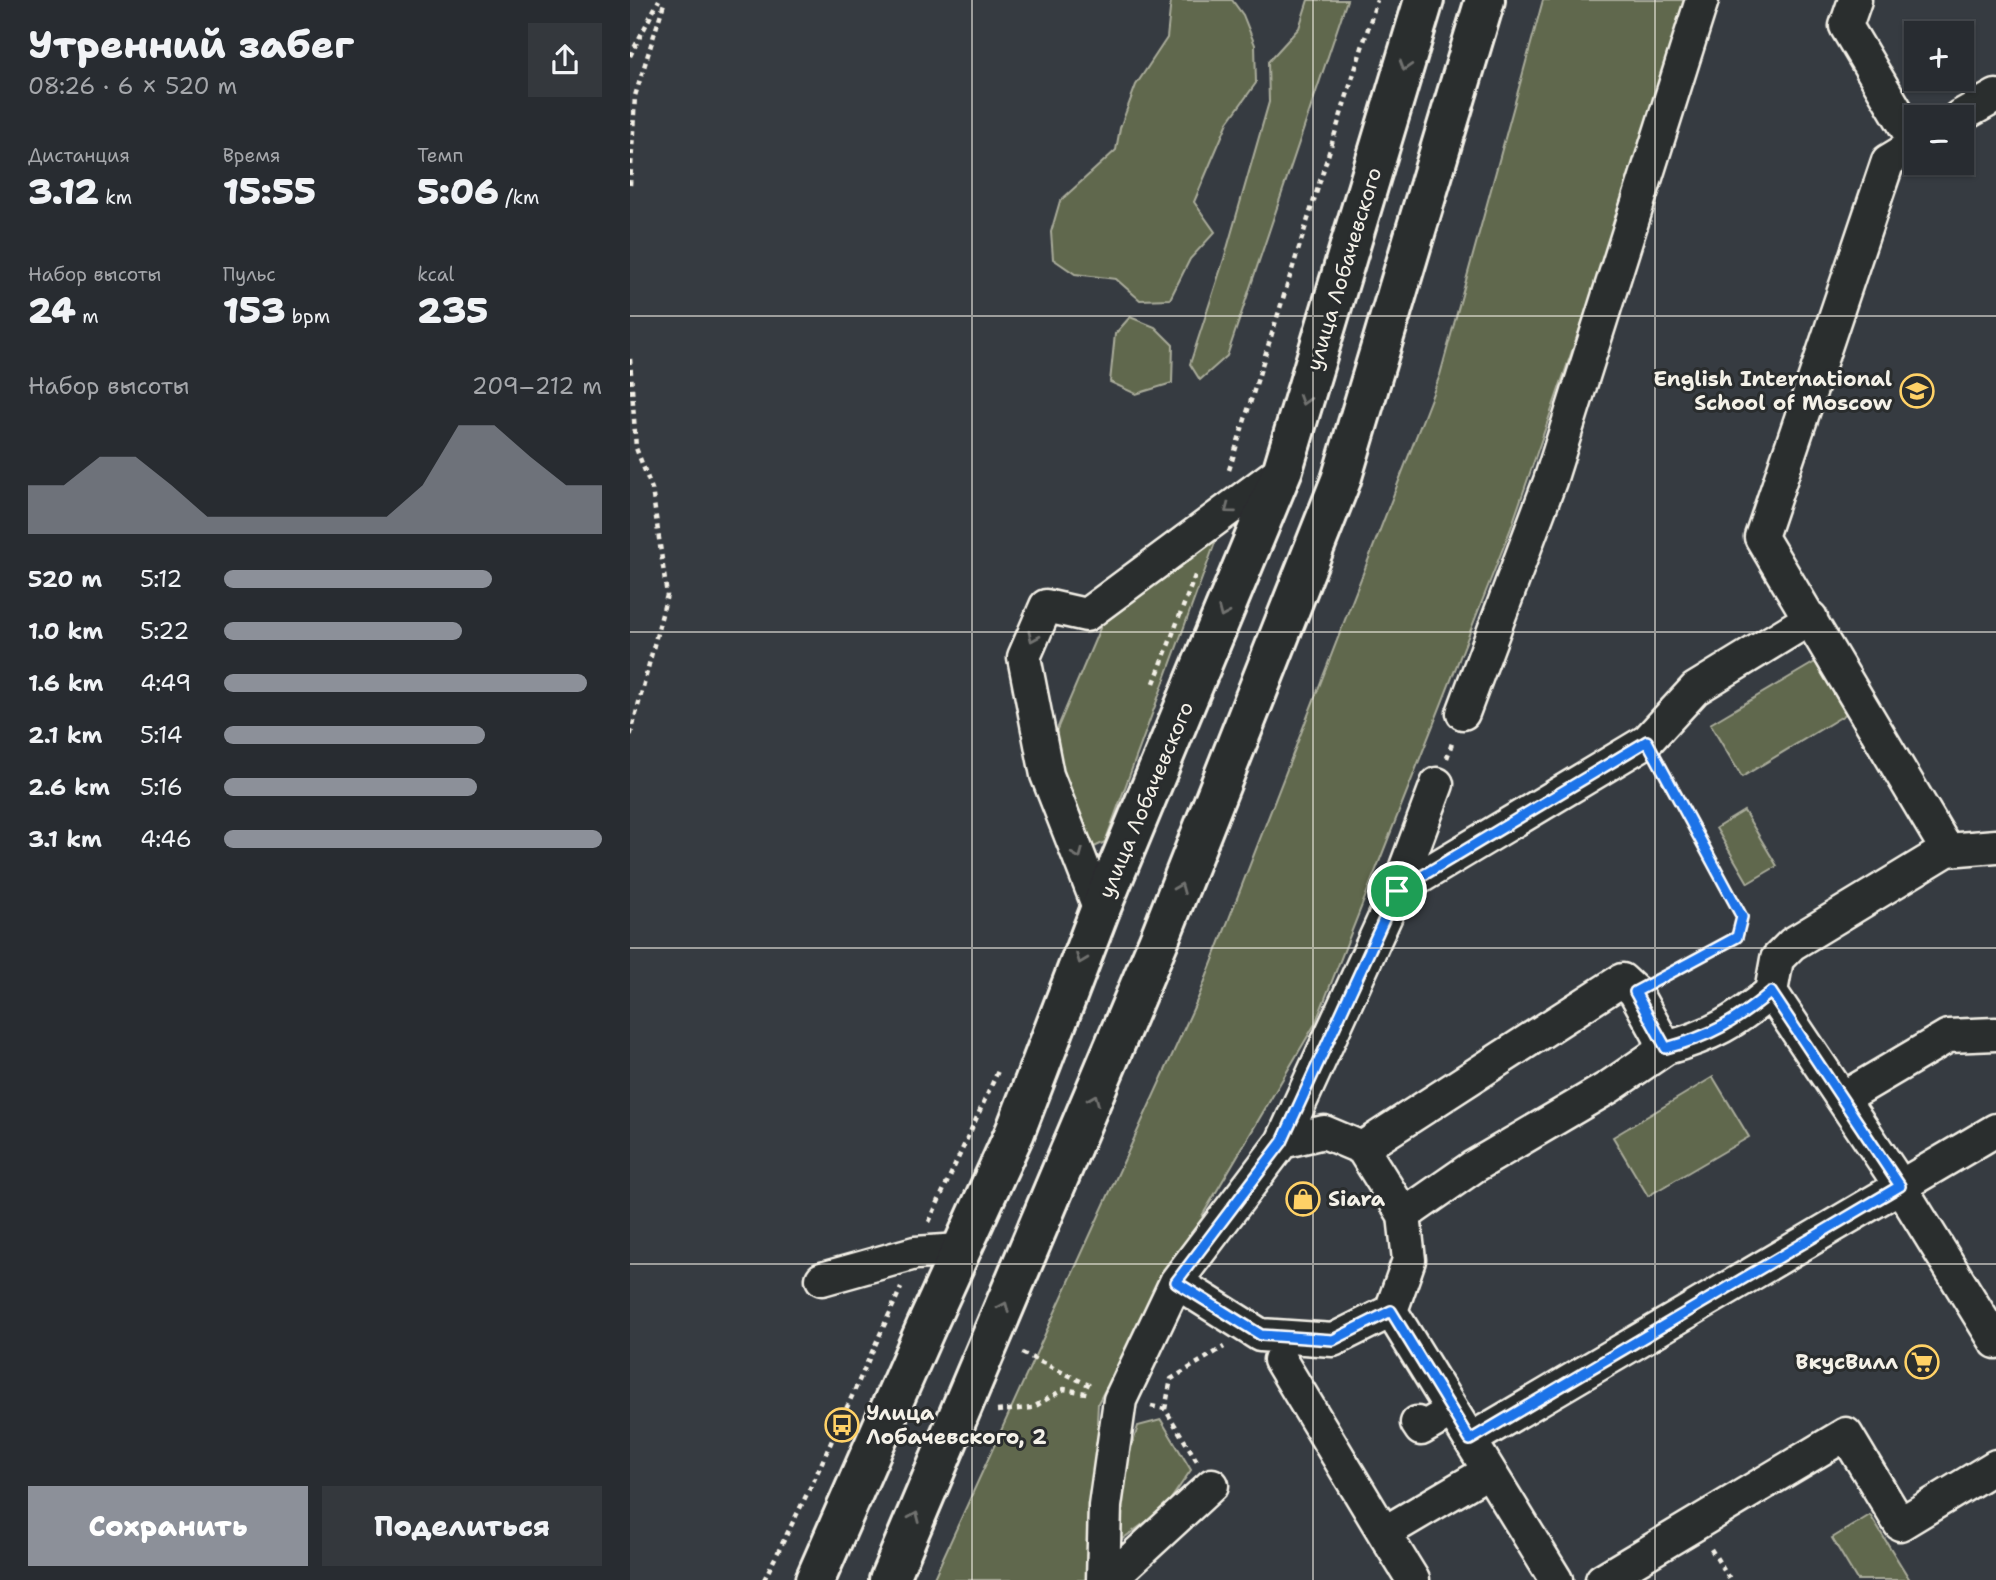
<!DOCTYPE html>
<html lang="ru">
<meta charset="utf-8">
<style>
:root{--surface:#282c31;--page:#34383d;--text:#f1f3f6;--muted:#a5a7ab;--line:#44484d;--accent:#8c9099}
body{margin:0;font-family:"Shantell Sans",sans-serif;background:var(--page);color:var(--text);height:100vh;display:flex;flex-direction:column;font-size:26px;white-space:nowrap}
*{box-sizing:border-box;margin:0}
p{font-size:23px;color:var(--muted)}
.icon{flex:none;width:38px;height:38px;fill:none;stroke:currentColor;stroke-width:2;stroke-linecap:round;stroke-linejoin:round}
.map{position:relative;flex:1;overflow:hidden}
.drawer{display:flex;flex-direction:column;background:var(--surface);width:630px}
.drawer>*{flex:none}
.buttons{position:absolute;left:1274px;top:21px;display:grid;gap:14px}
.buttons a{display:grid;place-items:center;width:70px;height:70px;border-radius:0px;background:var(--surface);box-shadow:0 2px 5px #0004,0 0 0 2px var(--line);font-size:35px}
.pin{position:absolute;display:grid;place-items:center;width:60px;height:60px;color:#fff;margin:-30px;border:4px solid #fff;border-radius:50%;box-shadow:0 2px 7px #0007}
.round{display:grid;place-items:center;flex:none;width:74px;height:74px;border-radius:0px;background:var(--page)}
.head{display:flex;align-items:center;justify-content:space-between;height:119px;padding:0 28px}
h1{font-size:38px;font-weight:800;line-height:52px}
.figures{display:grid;grid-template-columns:repeat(3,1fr);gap:10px;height:119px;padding:7px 28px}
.figures div{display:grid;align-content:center}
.figures b{font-size:35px;font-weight:800}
.figures small{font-size:19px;font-weight:400}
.figures p{font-size:19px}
.chart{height:196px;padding:14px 28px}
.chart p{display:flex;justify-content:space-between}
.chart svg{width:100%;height:126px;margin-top:7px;fill:var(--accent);opacity:.7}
.button{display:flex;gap:14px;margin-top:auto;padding:14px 28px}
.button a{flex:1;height:80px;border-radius:0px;background:var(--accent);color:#fff;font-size:28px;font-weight:800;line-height:80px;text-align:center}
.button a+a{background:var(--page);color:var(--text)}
ul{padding:0 28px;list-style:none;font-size:23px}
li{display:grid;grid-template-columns:112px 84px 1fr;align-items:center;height:52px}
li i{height:18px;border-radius:9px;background:var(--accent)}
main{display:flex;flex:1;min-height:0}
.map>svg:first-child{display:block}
.green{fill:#60684e;stroke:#aaac9b;stroke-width:2}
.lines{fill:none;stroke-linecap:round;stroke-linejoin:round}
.minor-casing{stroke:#f4f1e8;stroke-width:37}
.major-casing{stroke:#f4f1e8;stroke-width:44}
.path{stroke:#f4f1e8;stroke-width:4.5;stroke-dasharray:5 5;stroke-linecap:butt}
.minor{stroke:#2a2d2e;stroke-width:32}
.major{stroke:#2a2d2e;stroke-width:38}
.oneway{stroke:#71726f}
.route-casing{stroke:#fff;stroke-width:14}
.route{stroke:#1a73e8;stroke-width:9}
.grid{fill:none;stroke:#f4f1e8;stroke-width:2;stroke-opacity:0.55}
.labels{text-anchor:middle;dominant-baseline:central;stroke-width:6;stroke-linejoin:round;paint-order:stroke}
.street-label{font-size:21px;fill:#f4f1e8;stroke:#2a2d2e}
.poi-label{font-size:21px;font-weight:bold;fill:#f4f1e8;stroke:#2a2d2e;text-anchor:end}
</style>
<main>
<section class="drawer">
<div class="head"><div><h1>Утренний забег</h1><p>08:26 · 6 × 520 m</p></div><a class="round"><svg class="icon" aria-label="share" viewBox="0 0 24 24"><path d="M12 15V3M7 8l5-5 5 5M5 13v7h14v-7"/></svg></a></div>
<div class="figures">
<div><p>Дистанция</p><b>3.12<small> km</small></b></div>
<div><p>Время</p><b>15:55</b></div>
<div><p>Темп</p><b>5:06<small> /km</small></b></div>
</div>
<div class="figures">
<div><p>Набор высоты</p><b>24<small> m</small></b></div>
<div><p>Пульс</p><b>153<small> bpm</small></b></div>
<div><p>kcal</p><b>235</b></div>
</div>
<div class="chart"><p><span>Набор высоты</span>209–212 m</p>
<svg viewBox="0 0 160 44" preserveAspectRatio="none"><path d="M0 44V27L10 27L20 17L30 17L40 27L50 38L60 38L70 38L80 38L90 38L100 38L110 27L120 6L130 6L140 17L150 27L160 27V44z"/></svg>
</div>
<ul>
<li><b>520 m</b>5:12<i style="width:71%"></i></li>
<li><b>1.0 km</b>5:22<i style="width:63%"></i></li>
<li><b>1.6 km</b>4:49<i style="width:96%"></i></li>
<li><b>2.1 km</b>5:14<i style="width:69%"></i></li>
<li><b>2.6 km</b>5:16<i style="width:67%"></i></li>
<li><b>3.1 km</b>4:46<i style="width:100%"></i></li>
</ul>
<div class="button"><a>Сохранить</a><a>Поделиться</a></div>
</section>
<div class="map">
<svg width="1366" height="1580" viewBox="0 0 1366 1580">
<rect width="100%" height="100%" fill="#363b41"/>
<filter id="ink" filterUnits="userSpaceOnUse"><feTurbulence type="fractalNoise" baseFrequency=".0143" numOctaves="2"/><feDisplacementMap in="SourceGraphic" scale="14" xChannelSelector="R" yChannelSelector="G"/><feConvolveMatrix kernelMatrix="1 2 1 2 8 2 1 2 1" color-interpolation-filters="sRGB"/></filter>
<g filter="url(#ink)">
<path class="green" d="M 541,0 L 602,0 L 613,15 L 625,45 L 626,83 L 598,122 L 564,202 L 585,232 L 560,259 L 540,299 L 510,300 L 486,279 L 445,274 L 423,259 L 421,232 L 430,201 L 486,150 L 490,128 L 506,85 L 537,38 Z
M 678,0 L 717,0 L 597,356 L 570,380 L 560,364 L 594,259 L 639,102 L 638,62 L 669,28 Z
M 913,0 L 1063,0 L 881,528 L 685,1024 L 572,1216 L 575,1217 L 486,1392 L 476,1388 L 468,1403 L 467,1423 L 476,1428 L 463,1474 L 460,1580 L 303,1580 L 569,996 L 810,375 Z
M 500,317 L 525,327 L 543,345 L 542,383 L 506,394 L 480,382 L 485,334 Z
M 589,532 L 475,842 L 462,848 L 454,842 L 422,741 L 473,621 Z
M 1185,662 L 1216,714 L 1112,777 L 1080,724 Z
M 1114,811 L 1147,866 L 1118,883 L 1086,828 Z
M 1083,1077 L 1119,1137 L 1018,1196 L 983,1137 Z
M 531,1420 L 561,1470 L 534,1509 L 488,1542 L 488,1492 L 508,1426 Z
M 1240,1515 L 1280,1580 L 1227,1580 L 1202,1538 Z"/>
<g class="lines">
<defs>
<path id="minor" d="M 1225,0 L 1216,26 L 1286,144 L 1258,161 L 1131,537 L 1317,850
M 1329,117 L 1366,96
M 833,713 L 920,481 L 1072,0
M 1366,846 L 1317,850 L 1162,944 L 1147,959 L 1141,992 L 1260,1170 L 1366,1342
M 767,891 L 1017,741 L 1065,689 L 1181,618
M 470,910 L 417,775 L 394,657 L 416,606 L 456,615 L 653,469
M 1213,1098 L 1318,1036 L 1366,1034
M 652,1142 L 694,1132 L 732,1148 L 992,980 L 1005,992 L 1036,1048 C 1081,1036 1105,1022 1141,992
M 774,1215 L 843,1167 L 979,1087 L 1036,1048
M 192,1279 L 285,1253 L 330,1250
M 546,1282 L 630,1335 L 703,1340 L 761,1311 L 779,1260 L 774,1215 L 732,1148
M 761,1311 L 926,1580
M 650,1360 L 754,1533 L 859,1471
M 787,1423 L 791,1429 L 822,1411
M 840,1440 L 1366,1130
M 754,1533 L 783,1580
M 473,1580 L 475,1506 L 490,1400 L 546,1282 L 652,1142 L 767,891 L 807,784
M 479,1580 L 582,1485
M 972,1580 L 1216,1434 L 1270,1524 L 1366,1466"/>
<path id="major" d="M 185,1580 L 296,1327 L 385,1132 L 470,910 L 653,469 L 794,0
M 259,1580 L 529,940 L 711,480 L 855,0"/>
</defs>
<use href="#minor" class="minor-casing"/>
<use href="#major" class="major-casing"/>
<path class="path" d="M 0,56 L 29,0
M 0,185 L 5,96 L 35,0
M 0,359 L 6,448 L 22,489 L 37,595 L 0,737
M 599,470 L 747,0
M 524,683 L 566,573
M 817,758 L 823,740
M 1030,979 L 1107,937 L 1112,917 L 1031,767
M 299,1222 L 368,1071
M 392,1353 L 463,1387
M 521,1406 L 535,1409 L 567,1461
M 535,1409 L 541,1379 L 594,1347
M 367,1411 L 402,1408 L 434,1389 L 461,1394
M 1081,1549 L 1100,1580
M 134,1580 L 184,1480 L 271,1288"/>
<use href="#minor" class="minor"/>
<use href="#major" class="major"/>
</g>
<defs><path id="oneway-chevron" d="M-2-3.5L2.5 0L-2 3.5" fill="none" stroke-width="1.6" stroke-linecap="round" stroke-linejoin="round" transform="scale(1.75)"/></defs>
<g class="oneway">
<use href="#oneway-chevron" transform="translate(775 66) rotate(107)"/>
<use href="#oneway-chevron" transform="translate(674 400) rotate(107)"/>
<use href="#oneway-chevron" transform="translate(599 509) rotate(143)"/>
<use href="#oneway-chevron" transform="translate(593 613) rotate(113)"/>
<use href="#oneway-chevron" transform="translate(403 637) rotate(114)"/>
<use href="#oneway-chevron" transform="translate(448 854) rotate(68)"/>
<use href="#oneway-chevron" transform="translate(550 888) rotate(-68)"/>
<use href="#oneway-chevron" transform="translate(451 959) rotate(111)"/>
<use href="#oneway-chevron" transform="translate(464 1099) rotate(-68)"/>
<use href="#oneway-chevron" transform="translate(374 1307) rotate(-67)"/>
<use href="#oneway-chevron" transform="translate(285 1517) rotate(-67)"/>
</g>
</g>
<g class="lines" filter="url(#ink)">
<defs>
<path id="route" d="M 1017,741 L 1112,917 L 1107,937 L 1005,992 L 1036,1048 C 1081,1036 1105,1022 1141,992 L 1270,1186 L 840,1440 L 761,1311 L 703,1340 L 631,1335 L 546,1282 L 652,1142 L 767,891 Z"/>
</defs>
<use href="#route" class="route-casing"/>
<use href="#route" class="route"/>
</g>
<path class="grid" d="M 342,0 L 342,1580M 683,0 L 683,1580M 1025,0 L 1025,1580M 0,316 L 1366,316M 0,632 L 1366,632M 0,948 L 1366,948M 0,1264 L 1366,1264"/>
<defs>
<symbol id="school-ring" viewBox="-11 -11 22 22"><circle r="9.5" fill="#2a2d2e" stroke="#ffd166" stroke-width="1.5"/><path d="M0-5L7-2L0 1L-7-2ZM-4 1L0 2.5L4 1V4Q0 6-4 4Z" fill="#ffd166"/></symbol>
<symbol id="shop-ring" viewBox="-11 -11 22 22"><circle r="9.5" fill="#2a2d2e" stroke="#ffd166" stroke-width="1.5"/><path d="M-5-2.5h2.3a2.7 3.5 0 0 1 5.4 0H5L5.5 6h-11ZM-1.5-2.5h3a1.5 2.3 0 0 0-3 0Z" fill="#ffd166"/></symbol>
<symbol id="supermarket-ring" viewBox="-11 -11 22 22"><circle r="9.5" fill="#2a2d2e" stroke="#ffd166" stroke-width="1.5"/><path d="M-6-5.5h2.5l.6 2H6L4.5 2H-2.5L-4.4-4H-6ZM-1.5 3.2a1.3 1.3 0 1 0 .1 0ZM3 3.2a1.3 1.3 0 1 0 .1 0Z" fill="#ffd166"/></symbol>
<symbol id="bus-ring" viewBox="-11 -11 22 22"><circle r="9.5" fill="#2a2d2e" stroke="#ffd166" stroke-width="1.5"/><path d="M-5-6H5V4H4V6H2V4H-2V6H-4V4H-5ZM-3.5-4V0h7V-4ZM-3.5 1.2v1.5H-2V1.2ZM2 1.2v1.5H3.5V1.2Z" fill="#ffd166"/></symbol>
</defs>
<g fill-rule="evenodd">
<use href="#school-ring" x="1268" y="372" width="38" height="38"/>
<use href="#shop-ring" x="654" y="1180" width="38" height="38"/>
<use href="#supermarket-ring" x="1273" y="1343" width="38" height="38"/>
<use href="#bus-ring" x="193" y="1406" width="38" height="38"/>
</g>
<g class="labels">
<g class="street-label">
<text transform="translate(714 269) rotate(-73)">улица Лобачевского</text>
<text transform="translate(516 800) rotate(-67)">улица Лобачевского</text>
</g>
<g class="poi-label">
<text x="1262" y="379">English International<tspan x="1262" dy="24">School of Moscow</tspan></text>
<text x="698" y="1199" text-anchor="start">Siara</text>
<text x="1268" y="1362">ВкусВилл</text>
<text x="236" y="1413" text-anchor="start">Улица<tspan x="236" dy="24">Лобачевского, 2</tspan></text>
</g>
</g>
</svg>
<div class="buttons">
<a>+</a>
<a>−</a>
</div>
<div class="pin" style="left:767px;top:891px;background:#1e9e55"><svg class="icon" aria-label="arrive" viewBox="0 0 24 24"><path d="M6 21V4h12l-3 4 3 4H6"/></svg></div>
</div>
</main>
